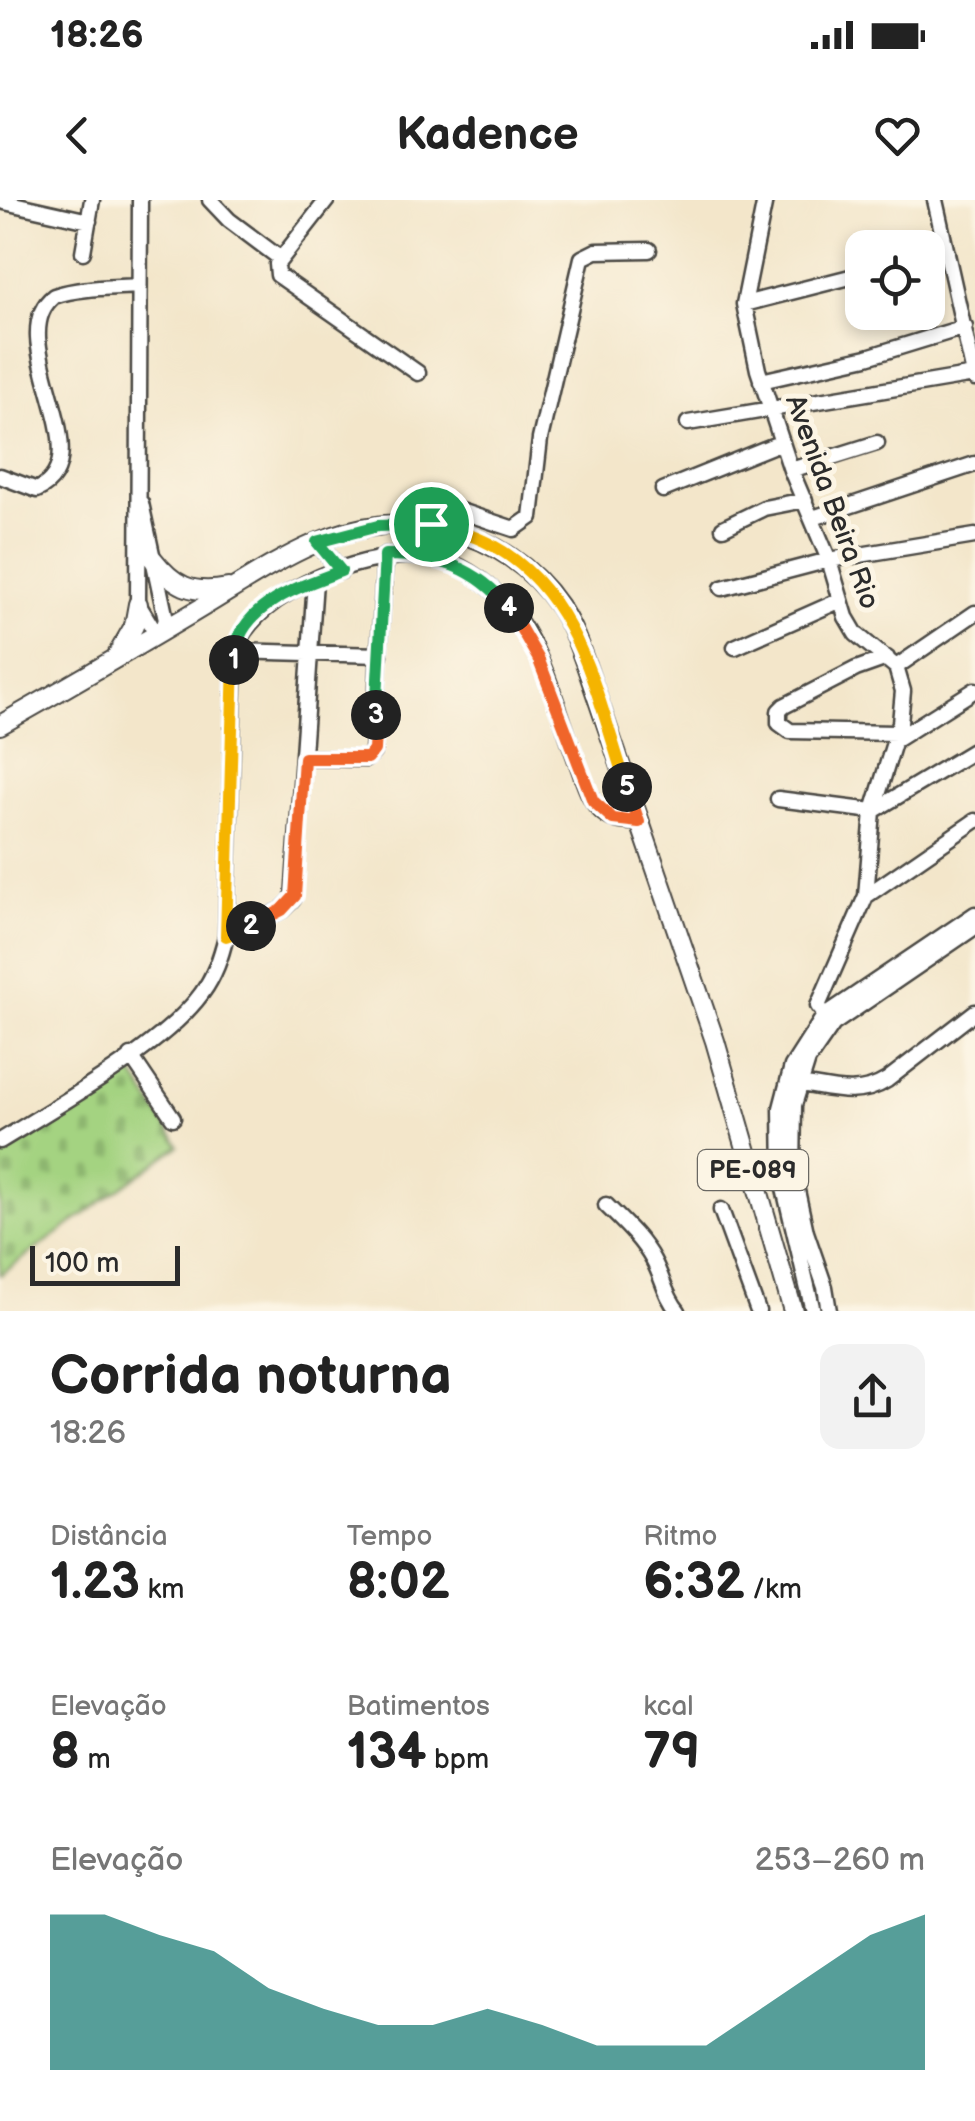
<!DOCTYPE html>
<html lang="pt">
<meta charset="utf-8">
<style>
:root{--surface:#fff;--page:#f2f2f2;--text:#222;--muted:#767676;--accent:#0f766e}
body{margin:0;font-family:"Balsamiq Sans",sans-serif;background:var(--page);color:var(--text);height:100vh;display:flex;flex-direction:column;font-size:38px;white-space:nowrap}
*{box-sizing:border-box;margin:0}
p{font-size:32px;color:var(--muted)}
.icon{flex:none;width:55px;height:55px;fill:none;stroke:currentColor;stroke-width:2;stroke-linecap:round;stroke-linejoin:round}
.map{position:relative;height:1111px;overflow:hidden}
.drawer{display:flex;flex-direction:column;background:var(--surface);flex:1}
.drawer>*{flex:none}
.tools{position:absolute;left:845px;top:30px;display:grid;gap:20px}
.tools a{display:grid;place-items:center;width:100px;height:100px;border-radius:20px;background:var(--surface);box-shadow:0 5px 15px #0003;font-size:50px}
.scale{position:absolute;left:30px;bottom:25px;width:150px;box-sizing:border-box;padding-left:10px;border:5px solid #2b2b2b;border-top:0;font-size:28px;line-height:35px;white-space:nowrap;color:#2b2b2b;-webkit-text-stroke:8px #fcf5e5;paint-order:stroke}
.pin{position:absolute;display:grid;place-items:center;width:85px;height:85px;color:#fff;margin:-42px;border:5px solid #fff;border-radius:50%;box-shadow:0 2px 10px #0007}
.km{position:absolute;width:50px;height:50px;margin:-25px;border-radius:50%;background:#222;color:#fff;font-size:28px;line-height:50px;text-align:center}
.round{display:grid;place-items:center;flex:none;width:105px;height:105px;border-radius:20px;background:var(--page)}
.head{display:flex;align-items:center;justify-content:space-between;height:170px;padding:0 50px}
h1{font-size:55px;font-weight:700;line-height:75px}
.metrics{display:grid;grid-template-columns:repeat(3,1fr);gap:15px;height:170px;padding:10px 50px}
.metrics div{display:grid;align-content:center}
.metrics b{font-size:50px;font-weight:700}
.metrics small{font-size:28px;font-weight:400}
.metrics p{font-size:28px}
.chart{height:280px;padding:20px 50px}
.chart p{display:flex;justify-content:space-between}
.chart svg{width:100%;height:180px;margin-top:10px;fill:var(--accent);opacity:.7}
.status{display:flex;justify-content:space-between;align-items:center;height:70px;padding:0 50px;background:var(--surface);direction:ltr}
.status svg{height:28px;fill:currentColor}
header{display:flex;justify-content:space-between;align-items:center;height:130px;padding:0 50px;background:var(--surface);font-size:45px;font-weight:700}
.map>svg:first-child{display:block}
.cemetery{fill:url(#cemetery-stones);stroke:#687f56;stroke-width:2.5}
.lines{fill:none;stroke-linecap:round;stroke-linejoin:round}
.minor-casing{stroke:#494743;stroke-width:19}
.major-casing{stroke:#494743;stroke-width:22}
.minor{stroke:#fff;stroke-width:14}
.major{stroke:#fff;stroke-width:18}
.split-1-casing{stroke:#fff;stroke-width:20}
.split-2-casing{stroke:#fff;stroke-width:20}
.split-3-casing{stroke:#fff;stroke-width:20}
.split-4-casing{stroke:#fff;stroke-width:20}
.split-5-casing{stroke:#fff;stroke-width:20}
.split-6-casing{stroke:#fff;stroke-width:20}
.split-1{stroke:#22a559;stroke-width:12}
.split-2{stroke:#f5b400;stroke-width:12}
.split-3{stroke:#f0652b;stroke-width:12}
.split-4{stroke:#22a559;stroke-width:12}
.split-5{stroke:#f0652b;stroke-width:12}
.split-6{stroke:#f5b400;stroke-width:12}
.labels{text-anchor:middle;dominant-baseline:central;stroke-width:10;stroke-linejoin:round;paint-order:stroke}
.shield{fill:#fcf5e5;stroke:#6a6863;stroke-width:2.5}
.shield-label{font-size:25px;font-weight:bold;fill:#2b2b2b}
.street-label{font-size:28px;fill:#2b2b2b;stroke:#fcf5e5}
</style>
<div class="status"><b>18:26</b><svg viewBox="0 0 49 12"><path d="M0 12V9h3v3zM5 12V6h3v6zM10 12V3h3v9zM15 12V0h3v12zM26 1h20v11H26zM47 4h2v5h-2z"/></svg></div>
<header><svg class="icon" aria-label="back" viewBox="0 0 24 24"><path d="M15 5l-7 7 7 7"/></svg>Kadence<svg class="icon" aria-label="heart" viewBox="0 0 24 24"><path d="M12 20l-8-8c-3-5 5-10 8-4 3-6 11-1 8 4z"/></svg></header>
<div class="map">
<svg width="975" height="1111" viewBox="0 0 975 1111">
<defs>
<pattern id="cemetery-stones" width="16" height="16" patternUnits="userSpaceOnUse" patternTransform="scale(2.5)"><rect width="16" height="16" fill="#a4d381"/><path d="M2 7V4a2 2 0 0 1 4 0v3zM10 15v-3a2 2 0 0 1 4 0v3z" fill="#8db570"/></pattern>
</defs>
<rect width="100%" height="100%" fill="#fcf5e5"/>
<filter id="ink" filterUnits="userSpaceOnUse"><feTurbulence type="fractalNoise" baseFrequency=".01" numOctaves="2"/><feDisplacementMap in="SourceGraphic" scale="20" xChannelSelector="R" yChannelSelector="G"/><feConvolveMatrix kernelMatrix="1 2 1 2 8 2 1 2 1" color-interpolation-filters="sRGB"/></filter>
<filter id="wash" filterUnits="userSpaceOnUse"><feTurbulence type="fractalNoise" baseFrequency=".0048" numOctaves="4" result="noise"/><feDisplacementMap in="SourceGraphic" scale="40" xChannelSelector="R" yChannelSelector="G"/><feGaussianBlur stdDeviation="2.25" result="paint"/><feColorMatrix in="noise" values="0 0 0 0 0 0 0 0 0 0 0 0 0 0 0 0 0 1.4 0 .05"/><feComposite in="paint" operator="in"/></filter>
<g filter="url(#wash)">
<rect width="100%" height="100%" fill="#f3e6ca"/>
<path class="cemetery" d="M 131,871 L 179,946 L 0,1075 L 0,948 Z"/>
</g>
<g filter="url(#ink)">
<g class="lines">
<defs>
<path id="minor" d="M 140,0 L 138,404 L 152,427 L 162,432 L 166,419 L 141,303
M 210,0 L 229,20 L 281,59
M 327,0 L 277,64 L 278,75 L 418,173
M 765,0 L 744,104 L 758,170 L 791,270 L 829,360 L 846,417 L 856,434 L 896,467 L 903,491 L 900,523 L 873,611 L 866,696 L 818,806 L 833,824
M 935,0 L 975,179
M 0,1 L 89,21
M 83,52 L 92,0
M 928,57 L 947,52
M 744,104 L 862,74
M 761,181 L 867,157 L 965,127
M 688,223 L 974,175
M 791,270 L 877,243
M 0,276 L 37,290 C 105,258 0,138 54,96 C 80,87 111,88 139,86
M 663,290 L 782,242
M 813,318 L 975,264
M 431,324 L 457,310 L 514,329 L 531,317 L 540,239 L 582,58 L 596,51 L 649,50
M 723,328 L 764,308 L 805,300
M 317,342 L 341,371
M 722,388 L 829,360 L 975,336
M 735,447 L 841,400
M 235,451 L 380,455
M 887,458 L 856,469 L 784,506 L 779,511 L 779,523 L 790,531 L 896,533
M 896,467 L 975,413
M 894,541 L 975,490
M 304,558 L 366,559 L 373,552 L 385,355
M 778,599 L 873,611 L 975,550
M 866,696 L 975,621
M 226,736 L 235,451 C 252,390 378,345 435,358 C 462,364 485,381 504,401 C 542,443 557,508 576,560 C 583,577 588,601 603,613 C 614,622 626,622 639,622
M 131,856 L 173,918
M 801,884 C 832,889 859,898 887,880 L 975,812
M 0,941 C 57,906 164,846 202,793 C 215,775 221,757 226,736 L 282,710 L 293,699 L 315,381
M 606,1005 C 623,1022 641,1038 653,1060 C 663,1078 665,1096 678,1111
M 721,1010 L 758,1111
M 813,1111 L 782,980 L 781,908 L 792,866 L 824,816 L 975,714
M 829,1111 L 825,1087 L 806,1032 L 793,972 L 794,905 L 808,860 L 833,824 L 975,727"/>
<path id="major" d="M 152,358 C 174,386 191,395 228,388
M 115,459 L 134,426 L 138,404
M 0,525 C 64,489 127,452 191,414 C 232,390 272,362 316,343 C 402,304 504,326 559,406 C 572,425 579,446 587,468 L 715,841 L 793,1111"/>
</defs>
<use href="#minor" class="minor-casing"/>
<use href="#major" class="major-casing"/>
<use href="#minor" class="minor"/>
<use href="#major" class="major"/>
</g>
</g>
<g class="lines" filter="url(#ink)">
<defs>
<path id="split-1" d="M 234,460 C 236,406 299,387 341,371 L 317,342 L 378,326 L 431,324"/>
<path id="split-2" d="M 234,460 L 226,736 L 251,726"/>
<path id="split-3" d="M 251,726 L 282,710 L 295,696 L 304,558 L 368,558 L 374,550 L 376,515"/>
<path id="split-4" d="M 376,515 L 385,355 C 435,354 477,367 509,408"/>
<path id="split-5" d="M 509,408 L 538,458 L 593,601 L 613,619 L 639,622 L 627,587"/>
<path id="split-6" d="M 431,324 C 451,329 471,334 490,344 C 580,391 597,500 627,587"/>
</defs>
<use href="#split-1" class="split-1-casing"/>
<use href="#split-2" class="split-2-casing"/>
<use href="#split-3" class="split-3-casing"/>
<use href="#split-4" class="split-4-casing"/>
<use href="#split-5" class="split-5-casing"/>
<use href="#split-6" class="split-6-casing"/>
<use href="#split-1" class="split-1"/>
<use href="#split-2" class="split-2"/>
<use href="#split-3" class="split-3"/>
<use href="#split-4" class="split-4"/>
<use href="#split-5" class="split-5"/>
<use href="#split-6" class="split-6"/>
</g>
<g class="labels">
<rect class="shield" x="698" y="950" width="110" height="40" rx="8"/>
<g class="shield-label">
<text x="753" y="970">PE-089</text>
</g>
<g class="street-label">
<text transform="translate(832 302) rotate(70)">Avenida Beira Rio</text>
</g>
</g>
</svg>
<div class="tools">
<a><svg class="icon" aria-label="locate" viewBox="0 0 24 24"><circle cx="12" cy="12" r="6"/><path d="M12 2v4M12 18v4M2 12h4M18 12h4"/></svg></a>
</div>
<div class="scale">100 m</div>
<div class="pin" style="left:431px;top:324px;background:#1e9e55"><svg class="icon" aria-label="arrive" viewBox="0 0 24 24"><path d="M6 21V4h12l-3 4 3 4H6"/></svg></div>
<b class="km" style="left:234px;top:460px">1</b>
<b class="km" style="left:251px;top:726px">2</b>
<b class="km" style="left:376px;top:515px">3</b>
<b class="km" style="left:509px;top:408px">4</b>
<b class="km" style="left:627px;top:587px">5</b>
</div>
<section class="drawer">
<div class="head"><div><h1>Corrida noturna</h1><p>18:26</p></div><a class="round"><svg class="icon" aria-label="share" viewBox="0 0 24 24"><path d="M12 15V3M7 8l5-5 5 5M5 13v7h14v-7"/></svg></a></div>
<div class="metrics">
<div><p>Distância</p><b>1.23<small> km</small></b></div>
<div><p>Tempo</p><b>8:02</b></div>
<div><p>Ritmo</p><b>6:32<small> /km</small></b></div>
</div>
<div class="metrics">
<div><p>Elevação</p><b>8<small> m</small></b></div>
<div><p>Batimentos</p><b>134<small> bpm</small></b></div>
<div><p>kcal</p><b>79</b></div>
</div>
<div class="chart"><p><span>Elevação</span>253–260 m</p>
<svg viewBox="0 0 160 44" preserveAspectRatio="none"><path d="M0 44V6L10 6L20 11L30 15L40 24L50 29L60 33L70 33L80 29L90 33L100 38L110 38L120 38L130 29L140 20L150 11L160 6V44z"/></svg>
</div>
</section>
